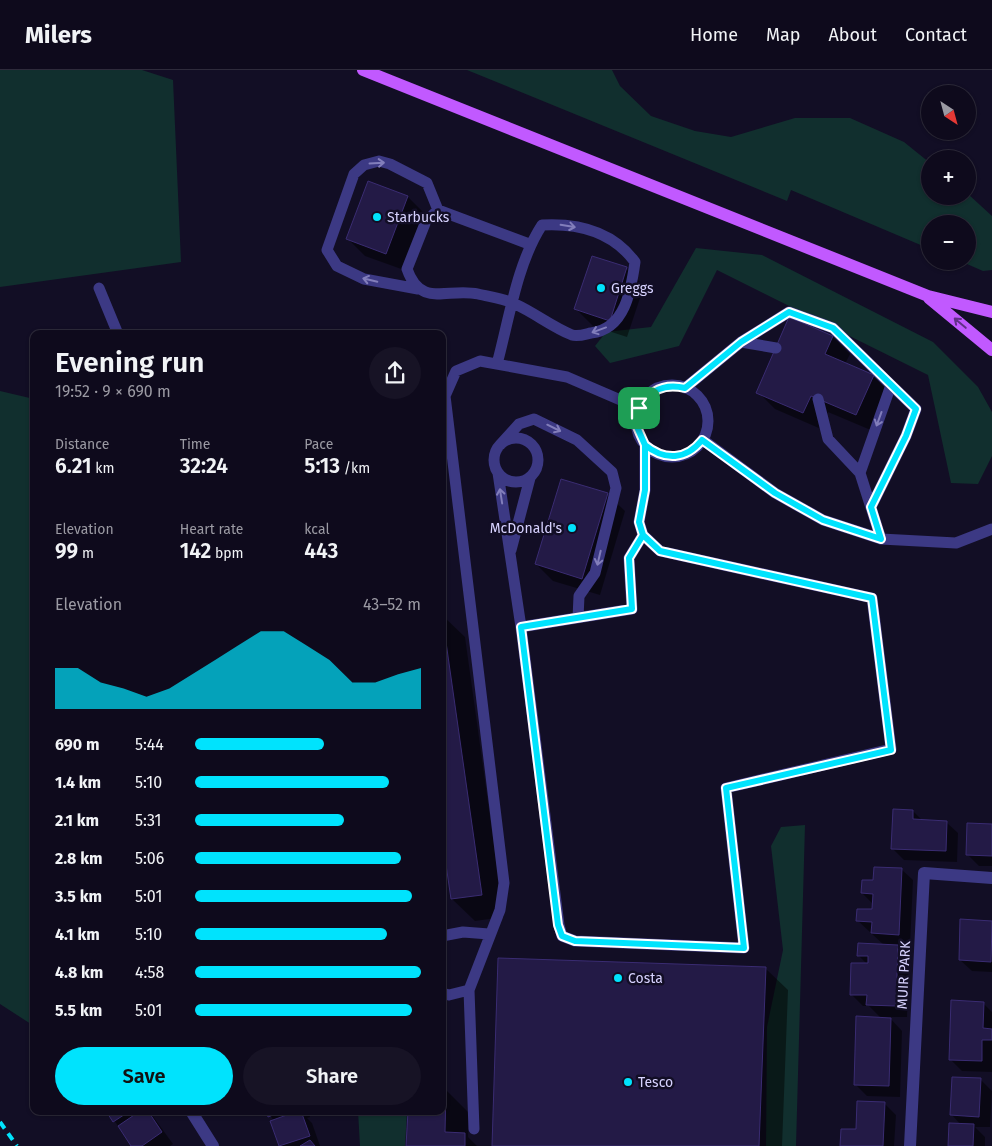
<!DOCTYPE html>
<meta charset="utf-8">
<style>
:root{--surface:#0e0a1c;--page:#171325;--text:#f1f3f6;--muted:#9b9aa3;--line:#2e2b3b;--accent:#00e3fd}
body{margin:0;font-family:"Fira Sans",sans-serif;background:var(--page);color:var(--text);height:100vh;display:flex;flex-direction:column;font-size:19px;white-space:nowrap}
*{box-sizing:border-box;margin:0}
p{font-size:16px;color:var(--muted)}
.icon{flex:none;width:28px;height:28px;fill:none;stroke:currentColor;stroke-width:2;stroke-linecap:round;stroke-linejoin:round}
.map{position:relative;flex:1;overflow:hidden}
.sheet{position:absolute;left:30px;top:260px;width:416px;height:785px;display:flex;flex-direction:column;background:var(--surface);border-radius:10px;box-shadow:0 1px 4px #0004,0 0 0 1px var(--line)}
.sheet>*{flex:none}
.needle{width:32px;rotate:144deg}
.fabs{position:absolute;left:921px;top:15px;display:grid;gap:10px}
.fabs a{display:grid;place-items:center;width:55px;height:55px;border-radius:50%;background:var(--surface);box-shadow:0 1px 4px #0004,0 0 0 1px var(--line);font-size:25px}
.pin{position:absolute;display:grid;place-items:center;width:42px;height:42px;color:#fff;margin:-21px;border-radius:10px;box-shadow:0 2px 8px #0006}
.round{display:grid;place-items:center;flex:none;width:52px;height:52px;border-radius:26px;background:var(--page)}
.head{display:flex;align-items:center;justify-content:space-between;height:85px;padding:0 25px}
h1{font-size:28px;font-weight:600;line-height:38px}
.figures{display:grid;grid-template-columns:repeat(3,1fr);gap:8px;height:85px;padding:5px 25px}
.figures div{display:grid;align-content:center}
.figures b{font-size:21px;font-weight:600}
.figures small{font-size:14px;font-weight:400}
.figures p{font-size:14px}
.chart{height:140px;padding:10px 25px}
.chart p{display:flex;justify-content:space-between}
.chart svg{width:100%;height:90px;margin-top:5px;fill:var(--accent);opacity:.7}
.primary-button{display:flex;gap:10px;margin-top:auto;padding:10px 25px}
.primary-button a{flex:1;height:58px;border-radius:30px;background:var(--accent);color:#111;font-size:20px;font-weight:600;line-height:58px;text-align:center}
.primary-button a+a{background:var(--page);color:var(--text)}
ul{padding:0 25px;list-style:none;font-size:16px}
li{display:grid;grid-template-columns:80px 60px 1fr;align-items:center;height:38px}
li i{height:12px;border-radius:6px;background:var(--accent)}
header{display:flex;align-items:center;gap:30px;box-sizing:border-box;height:70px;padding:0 25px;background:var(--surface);border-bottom:1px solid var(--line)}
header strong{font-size:24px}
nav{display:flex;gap:28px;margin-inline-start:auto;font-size:18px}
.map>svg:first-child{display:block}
.green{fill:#112f2e}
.shadow{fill:#0007}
.building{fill:#231a46;stroke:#3a2c72}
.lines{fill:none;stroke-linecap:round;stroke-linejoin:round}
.service{stroke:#3c3984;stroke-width:11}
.minor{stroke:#3c3984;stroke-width:12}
.primary{stroke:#c159ff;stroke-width:12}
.rail{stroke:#00e3fd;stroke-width:4;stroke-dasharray:8 6;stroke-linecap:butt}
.oneway{stroke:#827ebb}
.oneway2{stroke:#613087}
.route-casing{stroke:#fff;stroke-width:10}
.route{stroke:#00e3fd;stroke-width:6}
.poi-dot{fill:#00e3fd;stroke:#120e25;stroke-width:2}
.labels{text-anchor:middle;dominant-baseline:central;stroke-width:5;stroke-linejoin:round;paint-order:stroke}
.poi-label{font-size:14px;fill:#d7d2ff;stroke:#120e25;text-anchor:start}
.street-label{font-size:14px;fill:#d7d2ff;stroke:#120e25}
</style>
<header>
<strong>Milers</strong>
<nav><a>Home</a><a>Map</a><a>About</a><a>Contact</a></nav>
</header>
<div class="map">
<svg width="992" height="1076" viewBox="0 0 992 1076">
<rect width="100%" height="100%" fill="#120e25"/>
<path class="green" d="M 0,0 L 142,0 L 173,10 L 181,192 L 0,217 Z
M 467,0 L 612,0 L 620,16 L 651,46 L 695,61 L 731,67 L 795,48 L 850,48 L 904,72 L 930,93 L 930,126 L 968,126 L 968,124 L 992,146 L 992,200 L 983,201 L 960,191 L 968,191 L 968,154 L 930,154 L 930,179 L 791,120 L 787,131 Z
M 696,178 L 762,185 L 933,272 L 978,317 L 992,342 L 992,386 L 978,414 L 951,413 L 928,305 L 717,200 L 679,276 L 610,293 L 595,276 L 606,262 L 651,257 Z
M 0,321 L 34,329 L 34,956 L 0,934 Z
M 805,755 L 796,1076 L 766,1076 L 767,957 L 783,880 L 771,776 L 781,757 Z
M 358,1041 L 407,1041 L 405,1076 L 360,1076 Z"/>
<path class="shadow" d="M 369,112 L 408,127 L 425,144 L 404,200 L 365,186 L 348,169 Z
M 626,198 L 644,216 L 627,267 L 593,256 L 576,239 Z
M 790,249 L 833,267 L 850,284 L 845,294 L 873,306 L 890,323 L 873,361 L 828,342 L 821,359 L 775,339 L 758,322 Z
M 607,424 L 625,441 L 600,525 L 553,511 L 536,494 Z
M 442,545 L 465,567 L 504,847 L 475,851 L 452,829 L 442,758 Z
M 913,741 L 923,751 L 946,752 L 958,763 L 957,792 L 904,790 L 892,778 Z
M 992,755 L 992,796 L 979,796 L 967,784 Z
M 901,799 L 913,810 L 910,876 L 897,875 L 909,888 L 907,947 L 889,947 L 902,961 L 900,1027 L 867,1026 L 855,1014 L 882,949 L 869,936 L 863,936 L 851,924 L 868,895 L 858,885 L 885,876 L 857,850 L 873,840 L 873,834 L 862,823 L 874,812 Z
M 962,851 L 992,852 L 992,902 L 972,901 L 960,890 Z
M 765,898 L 788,920 L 782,1076 L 493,1076 Z
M 983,933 L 992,942 L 992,1002 L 962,1001 L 950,989 Z
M 980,1009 L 992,1021 L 990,1057 L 975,1057 L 985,1067 L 985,1076 L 949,1076 L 961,1055 L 952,1045 Z
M 446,1020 L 469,1043 L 468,1067 L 477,1076 L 408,1076 L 442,1041 Z
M 884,1033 L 896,1045 L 894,1076 L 841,1076 Z
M 107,1041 L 153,1041 L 154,1044 L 152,1045 L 173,1074 L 170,1076 L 133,1076 Z
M 267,1041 L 308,1041 L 310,1047 L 307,1048 L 312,1053 L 320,1076 L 280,1076 L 272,1052 L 274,1051 Z"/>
<path class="building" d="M 368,111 L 408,126 L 386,184 L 346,169 Z
M 592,186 L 627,197 L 610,251 L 574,239 Z
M 789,247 L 833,266 L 825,284 L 874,305 L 856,345 L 811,326 L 803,343 L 756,323 Z
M 561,409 L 608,423 L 582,509 L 535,494 Z
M 442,544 L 482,825 L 451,829 L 442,767 Z
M 893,739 L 913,740 L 913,749 L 947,751 L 946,781 L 891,779 Z
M 967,753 L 992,754 L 992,786 L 966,785 Z
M 874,797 L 902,798 L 899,865 L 871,863 L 872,852 L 856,851 L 857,839 L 872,839 L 873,824 L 861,823 L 862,810 L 873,810 Z
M 960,849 L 992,851 L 991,892 L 959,890 Z
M 858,873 L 898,875 L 896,936 L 866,935 L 867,925 L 850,925 L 851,893 L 868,893 L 868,886 L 857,886 Z
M 498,888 L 766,897 L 759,1076 L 492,1076 Z
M 951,930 L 984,932 L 983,958 L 992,959 L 992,970 L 982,970 L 982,991 L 949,990 Z
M 856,946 L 891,948 L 889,1016 L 854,1015 Z
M 952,1007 L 981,1008 L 979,1047 L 950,1045 Z
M 442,1019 L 446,1019 L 445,1062 L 465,1063 L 465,1076 L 406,1076 L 408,1041 L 442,1041 Z
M 857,1031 L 885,1032 L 883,1076 L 840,1076 L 841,1059 L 856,1059 Z
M 106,1041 L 130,1041 L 113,1052 Z
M 140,1041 L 148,1041 L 162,1062 L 142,1076 L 131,1076 L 118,1056 Z
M 266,1041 L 283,1041 L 268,1047 Z
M 298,1041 L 301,1041 L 310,1066 L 279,1076 L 270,1051 Z
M 949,1053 L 974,1054 L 973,1076 L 948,1076 Z
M 310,1070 L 315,1076 L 300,1076 Z"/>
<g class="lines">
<path class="service" d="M 99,218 L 118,264
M 418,219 L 364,209 L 337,196 L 327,180 L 354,104 L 364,95 L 379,91 L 390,94 L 427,113 L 438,140
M 741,272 L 776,278
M 497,294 C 509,250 517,193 542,155 C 578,153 613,162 635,192 C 631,221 625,259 591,263 C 586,264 578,267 572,265 C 552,257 535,243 515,234 C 504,228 490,227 478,224 C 448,217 421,239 407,199 L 426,151 L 438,140 L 529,174
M636 351a36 36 0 1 1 72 0a36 36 0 1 1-72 0Z
M 685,318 L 741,272 L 789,242 L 833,258 L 891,315 L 860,403 L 881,469
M 818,329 L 828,369 L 860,403
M494 390a22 22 0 1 1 44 0a22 22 0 1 1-44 0Z
M 703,370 L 775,423 L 823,450 L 881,469 L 956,473 L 992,459
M 500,375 L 519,354 L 534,349 L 577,370 L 612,402 L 616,418 L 595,503 L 579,526 L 578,548
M 498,403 L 521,557
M 871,437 L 906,366 L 916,339 L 891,315
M 643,465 L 629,488 L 632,539 L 521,557 L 559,855 L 562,866 L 575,871 L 744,878 L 726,718 L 891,679 L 872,528 L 660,481 L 643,465 L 639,452 L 645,420 L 645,375
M 511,480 L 530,408
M 442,866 L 463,862 L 489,864
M 442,923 L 449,925 L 469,920
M 474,1059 L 469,920 L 500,840 L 504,813 L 445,326 L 456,301 L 480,291 L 567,307 L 639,338"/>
<path class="minor" d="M 191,1041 L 213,1076
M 910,1076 L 924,803 L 992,808"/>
<path class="primary" d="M 363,0 L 928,226 L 992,242
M 929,228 L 992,280"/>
<path class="rail" d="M 0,1052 L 17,1076"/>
</g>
<defs><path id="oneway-shaft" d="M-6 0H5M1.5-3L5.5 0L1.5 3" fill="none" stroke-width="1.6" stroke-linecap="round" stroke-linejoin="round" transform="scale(1.25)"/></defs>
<g class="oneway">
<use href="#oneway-shaft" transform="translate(377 93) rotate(-3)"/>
<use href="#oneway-shaft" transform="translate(568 156) rotate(9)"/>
<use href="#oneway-shaft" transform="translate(370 210) rotate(-167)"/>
<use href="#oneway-shaft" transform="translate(599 260) rotate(160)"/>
<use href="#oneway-shaft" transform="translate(879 349) rotate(110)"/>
<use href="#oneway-shaft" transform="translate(554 358) rotate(26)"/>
<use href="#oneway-shaft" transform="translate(501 426) rotate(-99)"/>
<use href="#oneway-shaft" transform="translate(599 488) rotate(103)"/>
</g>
<use class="oneway2" href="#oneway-shaft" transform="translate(960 253) rotate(-140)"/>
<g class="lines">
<defs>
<path id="route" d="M 639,338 L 637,357 L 645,375 L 645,420 L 639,452 L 643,465 L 629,488 L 632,539 L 521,557 L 558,855 L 562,866 L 575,871 L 744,878 L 726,718 L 891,680 L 872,528 L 660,481 L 643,465 L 639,452 L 645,420 L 645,375 C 665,391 686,390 702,370 L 775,423 L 823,450 L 881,469 L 871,437 L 906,366 L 916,339 L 833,258 L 789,242 L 741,272 L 685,318 C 664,313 650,320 639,338"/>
</defs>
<use href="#route" class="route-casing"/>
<use href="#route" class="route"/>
</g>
<g class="poi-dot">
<circle cx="377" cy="147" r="5"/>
<circle cx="601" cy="218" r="5"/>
<circle cx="572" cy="458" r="5"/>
<circle cx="618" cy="908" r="5"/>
<circle cx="628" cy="1012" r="5"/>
</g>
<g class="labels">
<g class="poi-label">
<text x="387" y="147">Starbucks</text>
<text x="611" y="218">Greggs</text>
<text x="562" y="458" text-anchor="end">McDonald's</text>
<text x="628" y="908">Costa</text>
<text x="638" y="1012">Tesco</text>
</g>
<g class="street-label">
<text transform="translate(904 905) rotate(-87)">MUIR PARK</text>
</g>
</g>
</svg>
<div class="fabs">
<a><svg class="needle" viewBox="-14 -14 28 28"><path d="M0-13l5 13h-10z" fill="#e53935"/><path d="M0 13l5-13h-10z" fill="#9b9aa3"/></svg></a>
<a>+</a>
<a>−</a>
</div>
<div class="pin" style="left:639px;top:338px;background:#1e9e55"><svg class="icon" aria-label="arrive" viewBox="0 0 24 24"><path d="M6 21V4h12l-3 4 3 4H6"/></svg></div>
<section class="sheet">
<div class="head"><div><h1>Evening run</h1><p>19:52 · 9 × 690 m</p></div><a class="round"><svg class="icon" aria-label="share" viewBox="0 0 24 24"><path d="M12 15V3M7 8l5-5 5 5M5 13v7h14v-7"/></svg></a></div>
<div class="figures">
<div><p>Distance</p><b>6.21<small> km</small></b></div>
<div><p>Time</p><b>32:24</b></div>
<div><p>Pace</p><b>5:13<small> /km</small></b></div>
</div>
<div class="figures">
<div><p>Elevation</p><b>99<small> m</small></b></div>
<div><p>Heart rate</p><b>142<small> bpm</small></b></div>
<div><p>kcal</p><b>443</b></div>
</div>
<div class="chart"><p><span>Elevation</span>43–52 m</p>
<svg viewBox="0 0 160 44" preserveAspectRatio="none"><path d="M0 44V24L10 24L20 31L30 34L40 38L50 34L60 27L70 20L80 13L90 6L100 6L110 13L120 20L130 31L140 31L150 27L160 24V44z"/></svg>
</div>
<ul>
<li><b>690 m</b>5:44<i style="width:57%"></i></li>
<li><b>1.4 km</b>5:10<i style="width:86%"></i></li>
<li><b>2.1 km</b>5:31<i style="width:66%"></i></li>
<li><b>2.8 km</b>5:06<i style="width:91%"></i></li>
<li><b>3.5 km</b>5:01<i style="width:96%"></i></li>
<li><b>4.1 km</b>5:10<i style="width:85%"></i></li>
<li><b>4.8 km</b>4:58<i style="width:100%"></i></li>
<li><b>5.5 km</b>5:01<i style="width:96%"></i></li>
</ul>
<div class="primary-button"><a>Save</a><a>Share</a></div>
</section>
</div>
